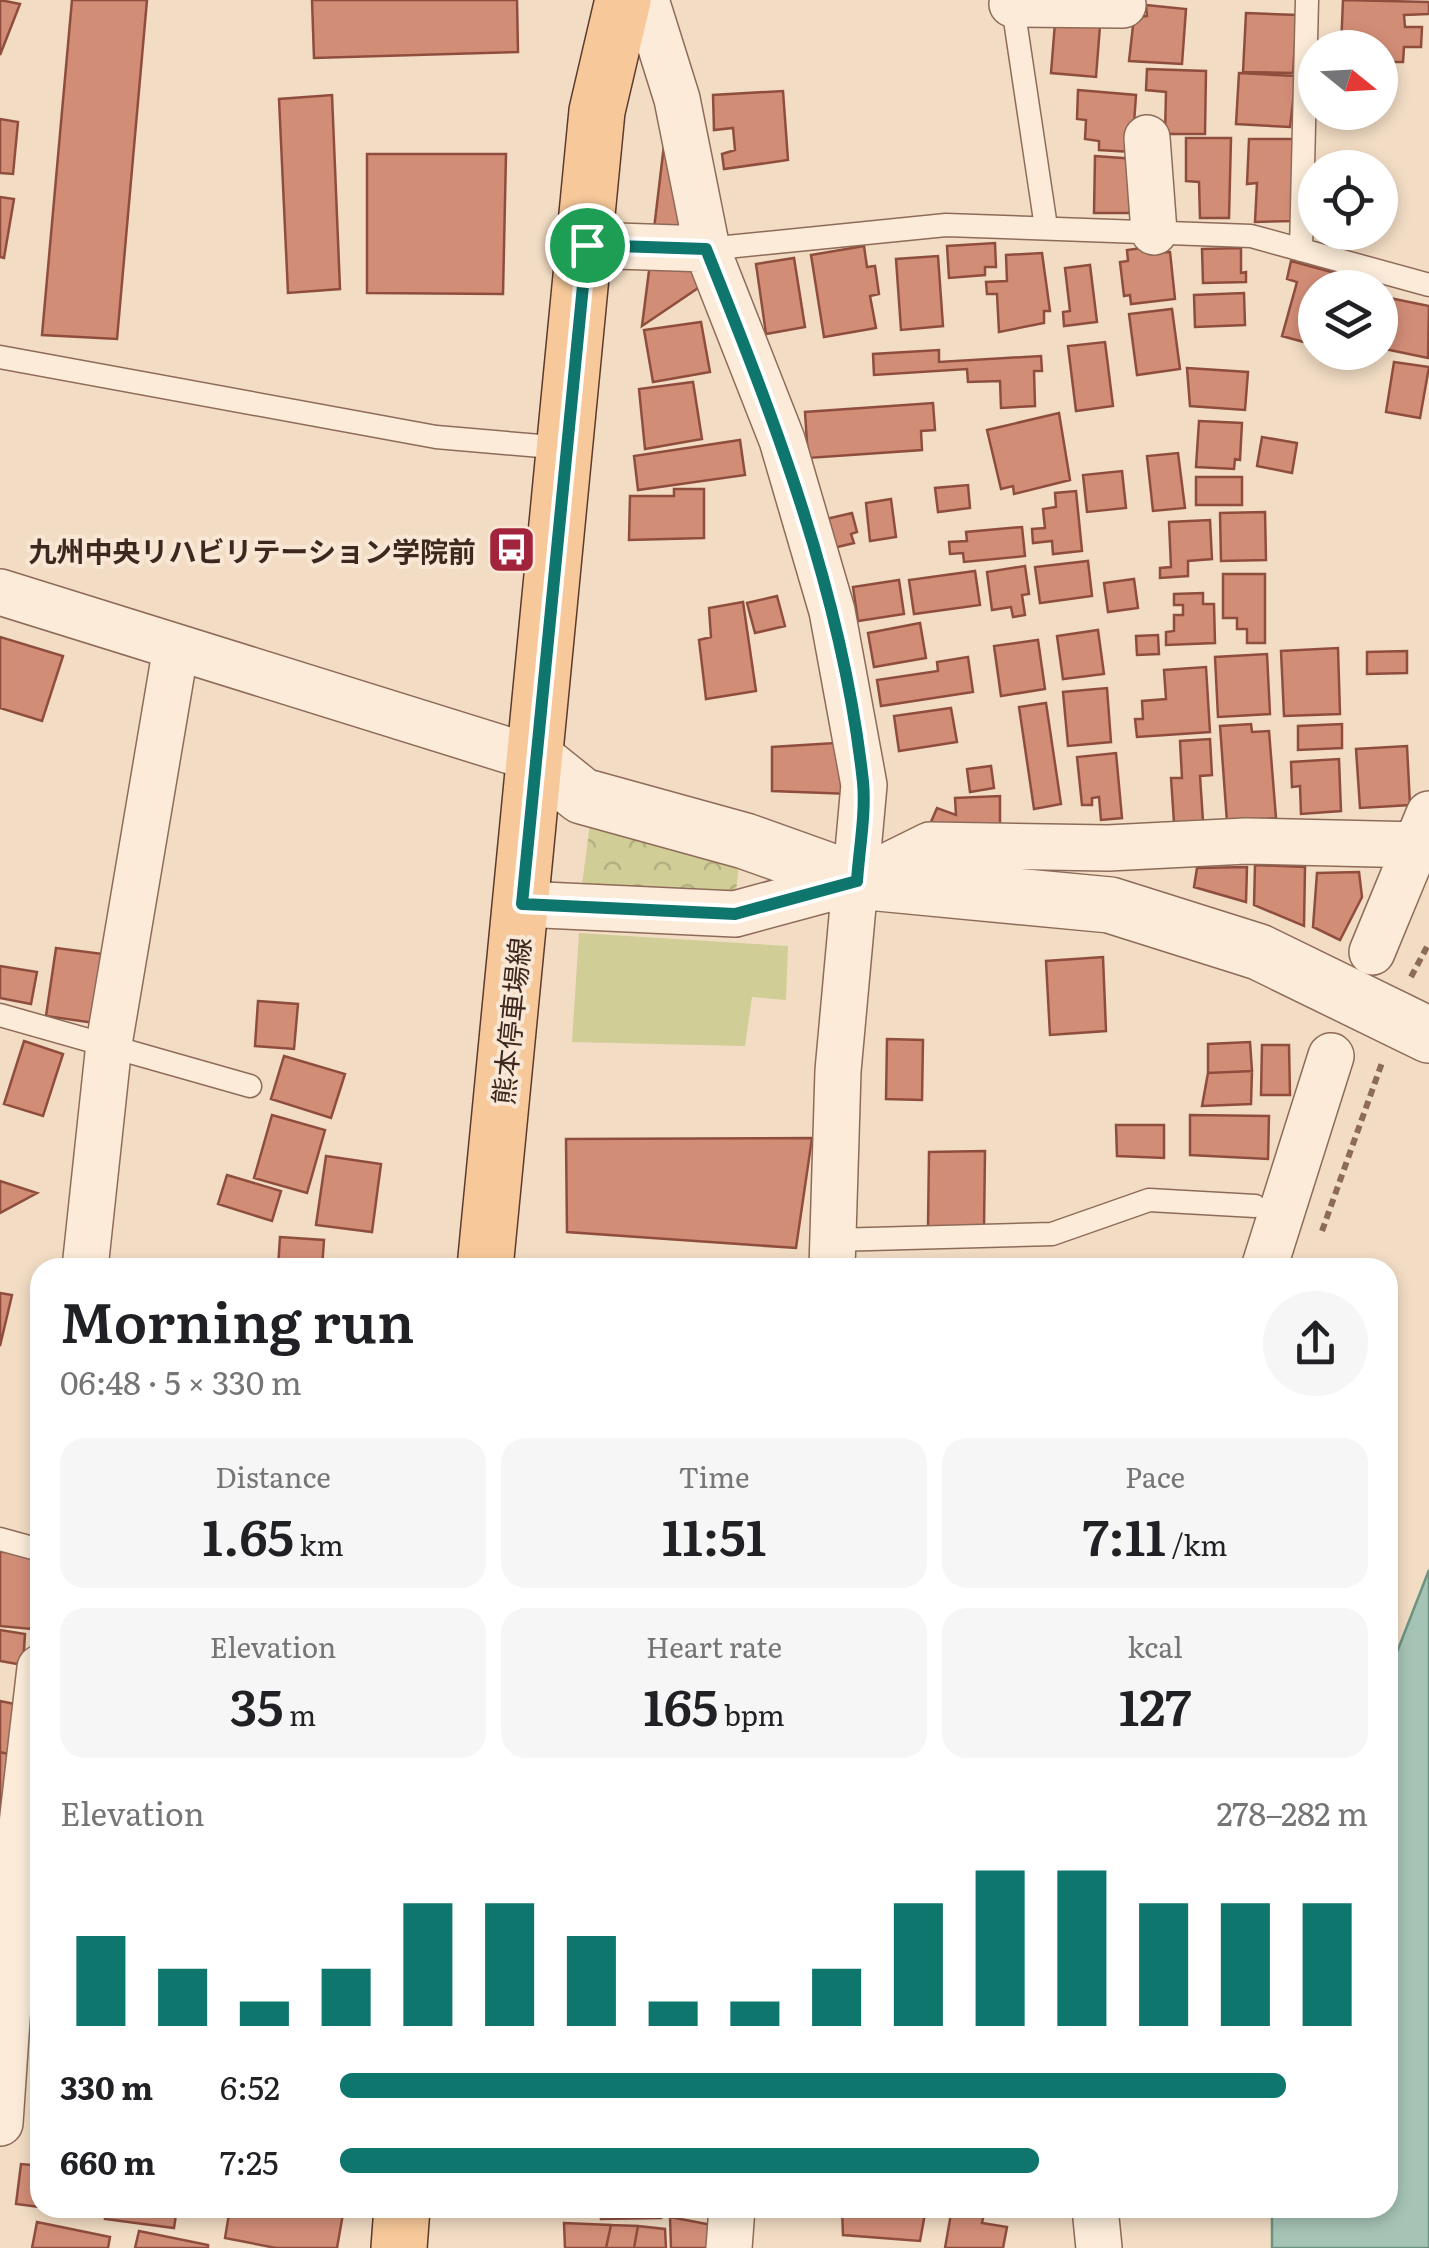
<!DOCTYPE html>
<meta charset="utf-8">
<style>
:root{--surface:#fff;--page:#f6f6f6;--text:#202124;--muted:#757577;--accent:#0f766e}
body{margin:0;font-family:Literata,"Noto Sans JP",serif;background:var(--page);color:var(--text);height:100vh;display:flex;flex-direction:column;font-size:38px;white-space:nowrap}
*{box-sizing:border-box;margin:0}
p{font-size:32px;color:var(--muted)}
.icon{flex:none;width:55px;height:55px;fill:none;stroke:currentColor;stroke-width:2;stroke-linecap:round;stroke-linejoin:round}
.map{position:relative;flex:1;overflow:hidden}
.details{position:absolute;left:30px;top:1258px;width:1368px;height:960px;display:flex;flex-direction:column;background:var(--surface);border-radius:30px;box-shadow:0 5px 15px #0003}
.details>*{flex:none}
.needle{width:65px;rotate:108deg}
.controls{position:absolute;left:1298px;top:30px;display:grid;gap:20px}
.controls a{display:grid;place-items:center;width:100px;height:100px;border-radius:50%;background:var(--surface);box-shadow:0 5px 15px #0003;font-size:50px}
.pin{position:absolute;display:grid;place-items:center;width:85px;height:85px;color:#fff;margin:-42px;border:5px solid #fff;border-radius:50%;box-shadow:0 2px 10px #0007}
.round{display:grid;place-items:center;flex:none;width:105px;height:105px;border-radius:52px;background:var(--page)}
.headline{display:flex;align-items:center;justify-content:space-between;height:170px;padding:0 30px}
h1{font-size:55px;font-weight:600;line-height:75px}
.figures{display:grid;grid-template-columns:repeat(3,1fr);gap:15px;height:170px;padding:10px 30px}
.figures div{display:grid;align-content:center;border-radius:25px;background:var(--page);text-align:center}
.figures b{font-size:50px;font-weight:600}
.figures small{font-size:28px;font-weight:400}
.figures p{font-size:28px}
.chart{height:280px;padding:20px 30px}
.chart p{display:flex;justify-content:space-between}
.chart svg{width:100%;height:180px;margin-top:10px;stroke:var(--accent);stroke-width:6}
ul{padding:0 30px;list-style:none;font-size:32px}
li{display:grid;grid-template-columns:160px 120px 1fr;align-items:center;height:75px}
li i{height:25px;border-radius:12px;background:var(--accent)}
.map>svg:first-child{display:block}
.grass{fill:#d1cd97}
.forest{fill:url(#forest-crowns)}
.water{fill:#a6c4b6;stroke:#6c9483;stroke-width:2.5}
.building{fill:#d28d77;stroke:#8f4e3d;stroke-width:2.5}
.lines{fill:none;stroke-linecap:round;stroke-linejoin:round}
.service-casing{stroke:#8e6b59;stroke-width:25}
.minor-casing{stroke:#8e6b59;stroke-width:48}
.tertiary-casing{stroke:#8e6b59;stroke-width:58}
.primary-casing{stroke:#5c3a2d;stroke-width:58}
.path{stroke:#8e6b59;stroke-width:6;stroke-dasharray:8 5;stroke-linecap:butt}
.service{stroke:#fbebd8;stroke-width:22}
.minor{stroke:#fbebd8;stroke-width:45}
.tertiary{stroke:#fbebd8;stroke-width:55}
.primary{stroke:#f7c99a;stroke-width:55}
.route-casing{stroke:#fff;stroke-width:20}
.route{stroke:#0f766e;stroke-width:12}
.labels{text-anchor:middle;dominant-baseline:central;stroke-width:8;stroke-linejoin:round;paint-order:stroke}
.poi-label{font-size:28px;font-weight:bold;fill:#3d271e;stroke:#f8e7d5;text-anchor:end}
.street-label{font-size:28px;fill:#3d271e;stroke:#f8e7d5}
</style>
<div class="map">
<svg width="1429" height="2248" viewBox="0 0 1429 2248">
<defs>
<pattern id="forest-crowns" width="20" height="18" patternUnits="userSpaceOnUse" patternTransform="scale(2.5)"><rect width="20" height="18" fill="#d1cd97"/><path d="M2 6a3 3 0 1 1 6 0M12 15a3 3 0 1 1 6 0" fill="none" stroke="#b4b082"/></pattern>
</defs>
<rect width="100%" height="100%" fill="#f2dcc4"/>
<path class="grass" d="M 579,933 L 788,946 L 786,1000 L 752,997 L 745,1046 L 572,1042 Z"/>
<path class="forest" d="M 590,824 L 739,866 L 735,899 L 581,892 Z"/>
<path class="water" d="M 1429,1570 L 1429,2248 L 1272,2248 L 1272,2208 L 1388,2208 L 1388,1675 Z"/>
<path class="building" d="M 0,0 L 20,4 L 0,55 Z
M 72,0 L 147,0 L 117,339 L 42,335 Z
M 312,0 L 517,0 L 518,52 L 314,58 Z
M 1343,0 L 1429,2 L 1429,14 L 1404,15 L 1405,27 L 1422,27 L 1421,47 L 1404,47 L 1403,62 L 1380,62 L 1380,48 L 1341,48 Z
M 1146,5 L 1186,9 L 1182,64 L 1129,61 L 1134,17 L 1147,16 Z
M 1056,10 L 1101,13 L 1096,77 L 1051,73 Z
M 1246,13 L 1297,15 L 1293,73 L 1243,72 Z
M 1147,69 L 1206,71 L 1205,134 L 1165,134 L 1166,92 L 1146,90 Z
M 1239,73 L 1296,76 L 1290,127 L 1236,124 Z
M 1078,90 L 1136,95 L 1132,152 L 1099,150 L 1099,141 L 1085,139 L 1086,120 L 1077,119 Z
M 783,91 L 788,160 L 724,169 L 722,154 L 735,150 L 733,128 L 714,130 L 713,95 Z
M 332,95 L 340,289 L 288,293 L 279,99 Z
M 0,119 L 18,122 L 13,174 L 0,173 Z
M 1186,138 L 1231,138 L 1229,218 L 1200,218 L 1199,182 L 1186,181 Z
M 1249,139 L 1293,139 L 1293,221 L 1255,222 L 1257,183 L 1247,184 Z
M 664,145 L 690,234 L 654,229 Z
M 367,154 L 506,154 L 503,294 L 367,293 Z
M 1095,156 L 1136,159 L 1135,213 L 1094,213 Z
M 0,197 L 14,199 L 4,258 L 0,257 Z
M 995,243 L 996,267 L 985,267 L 985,275 L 949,278 L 947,246 Z
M 864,246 L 867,267 L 875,266 L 879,294 L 870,296 L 876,328 L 824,337 L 811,255 Z
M 1157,246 L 1158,253 L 1170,252 L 1175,299 L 1131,304 L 1130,295 L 1124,296 L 1120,262 L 1128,261 L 1127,250 Z
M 1241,248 L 1241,273 L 1246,272 L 1246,282 L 1203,283 L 1202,249 Z
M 1042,253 L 1050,311 L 1044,311 L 1044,323 L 999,332 L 997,294 L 987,294 L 986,282 L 1007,281 L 1006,255 Z
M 938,256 L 943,326 L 901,330 L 896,259 Z
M 794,258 L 805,327 L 766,334 L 756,264 Z
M 1291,261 L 1335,273 L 1331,288 L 1315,288 L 1315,345 L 1282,336 L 1297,282 L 1287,279 Z
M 650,263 L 705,269 L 704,284 L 642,326 Z
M 1090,265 L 1097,322 L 1064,326 L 1063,312 L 1070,311 L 1065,268 Z
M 1244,293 L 1245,325 L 1195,327 L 1194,295 Z
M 1380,296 L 1429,306 L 1428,358 L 1380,348 Z
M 1172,309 L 1180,369 L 1137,375 L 1129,314 Z
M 701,322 L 710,372 L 653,382 L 644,330 Z
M 1105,342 L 1113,406 L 1076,411 L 1068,346 Z
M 939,350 L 939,362 L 1041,356 L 1042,371 L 1034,371 L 1035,406 L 1001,408 L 1000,381 L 968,382 L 967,369 L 874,375 L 873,354 Z
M 1394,362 L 1429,367 L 1420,418 L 1386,412 Z
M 1187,368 L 1248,372 L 1245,410 L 1190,406 Z
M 693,382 L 702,439 L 645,449 L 639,389 Z
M 933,403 L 935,430 L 921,431 L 922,450 L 808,458 L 805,412 Z
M 1059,413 L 1070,480 L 1014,494 L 1013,486 L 1001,489 L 987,430 Z
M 1199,421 L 1242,423 L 1240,460 L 1235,459 L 1234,469 L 1196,467 Z
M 1262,437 L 1297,443 L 1292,473 L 1257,466 Z
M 740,440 L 745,475 L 638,490 L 634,456 Z
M 1178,453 L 1185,508 L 1153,511 L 1147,456 Z
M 1122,471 L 1126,508 L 1087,512 L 1083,475 Z
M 1196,477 L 1242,477 L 1242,505 L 1196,505 Z
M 968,485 L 970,508 L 938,512 L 935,488 Z
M 674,489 L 704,489 L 704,538 L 629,540 L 630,496 L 674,496 Z
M 1076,491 L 1082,551 L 1053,554 L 1052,541 L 1033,543 L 1032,529 L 1045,528 L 1043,509 L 1056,507 L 1055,493 Z
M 891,499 L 896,537 L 870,541 L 866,503 Z
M 1265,512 L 1266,560 L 1221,561 L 1220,513 Z
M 852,513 L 857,532 L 851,534 L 854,543 L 829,549 L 822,520 Z
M 1210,520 L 1212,559 L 1188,561 L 1188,576 L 1160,578 L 1160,568 L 1171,567 L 1169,522 Z
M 1022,527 L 1025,556 L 964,562 L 963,553 L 950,554 L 949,542 L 967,541 L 966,532 Z
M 1088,561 L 1092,596 L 1040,603 L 1035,567 Z
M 1025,566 L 1029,594 L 1022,595 L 1025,615 L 1013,617 L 1011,607 L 992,610 L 987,572 Z
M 975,571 L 980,605 L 914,614 L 909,580 Z
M 1223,574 L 1265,574 L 1265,643 L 1247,643 L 1247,629 L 1237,629 L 1237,618 L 1223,618 Z
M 1134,579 L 1138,608 L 1108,612 L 1104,583 Z
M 899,580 L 904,614 L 858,621 L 853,587 Z
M 1203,593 L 1203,604 L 1214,604 L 1215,643 L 1166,645 L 1166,632 L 1174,631 L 1174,615 L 1183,615 L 1183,605 L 1174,605 L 1174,594 Z
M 777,596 L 785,626 L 755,633 L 747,603 Z
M 743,602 L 756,691 L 706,699 L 699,640 L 711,637 L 709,608 Z
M 920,623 L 926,658 L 874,667 L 868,633 Z
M 1098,630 L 1104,674 L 1063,679 L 1057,636 Z
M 1158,635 L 1159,654 L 1137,655 L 1136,636 Z
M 0,637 L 63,656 L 42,721 L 0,708 Z
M 1038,640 L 1045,689 L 1001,696 L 994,646 Z
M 1338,648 L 1340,714 L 1284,716 L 1281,651 Z
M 1407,651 L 1407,673 L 1367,674 L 1367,652 Z
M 1267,654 L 1270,714 L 1218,717 L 1215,657 Z
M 968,657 L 973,692 L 881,706 L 877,680 L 938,671 L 937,662 Z
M 1206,667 L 1210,732 L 1137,737 L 1135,719 L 1143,719 L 1142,701 L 1166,699 L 1164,670 Z
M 1107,688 L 1111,742 L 1068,746 L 1063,692 Z
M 1046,703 L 1061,804 L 1034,809 L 1019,707 Z
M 951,708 L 957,742 L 899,751 L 894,716 Z
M 1251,724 L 1252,732 L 1269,731 L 1276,818 L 1227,822 L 1220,726 Z
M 1342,724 L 1342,748 L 1298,750 L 1298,726 Z
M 1210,739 L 1212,775 L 1200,776 L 1203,821 L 1174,823 L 1171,778 L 1182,778 L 1180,741 Z
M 851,742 L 851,794 L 772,791 L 772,747 Z
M 1407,746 L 1410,805 L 1360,808 L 1356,749 Z
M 1116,753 L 1122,818 L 1101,820 L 1099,797 L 1092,798 L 1092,805 L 1082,805 L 1077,757 Z
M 1339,759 L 1341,811 L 1301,814 L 1300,786 L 1292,787 L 1291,762 Z
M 991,766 L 994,788 L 970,792 L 967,769 Z
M 1000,796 L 1000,836 L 928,829 L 937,808 L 956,815 L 955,798 Z
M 1255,865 L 1305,867 L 1304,926 L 1254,905 Z
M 1247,867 L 1246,902 L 1194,887 L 1197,868 Z
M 1359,872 L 1362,897 L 1340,940 L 1313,927 L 1317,873 Z
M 56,948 L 103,954 L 95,1023 L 46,1016 Z
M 1103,957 L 1106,1031 L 1050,1035 L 1046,961 Z
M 0,966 L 37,972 L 31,1004 L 0,998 Z
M 258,1001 L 298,1004 L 294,1049 L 255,1046 Z
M 887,1039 L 923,1040 L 922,1100 L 886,1099 Z
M 24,1041 L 63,1054 L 43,1116 L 4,1104 Z
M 1250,1042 L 1252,1071 L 1208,1073 L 1208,1044 Z
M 1262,1045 L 1289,1045 L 1290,1095 L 1261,1095 Z
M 284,1056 L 345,1074 L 331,1118 L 271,1099 Z
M 1252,1071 L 1251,1104 L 1202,1106 L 1208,1073 Z
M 272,1115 L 325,1130 L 307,1193 L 254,1178 Z
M 1190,1115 L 1269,1116 L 1268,1159 L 1190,1155 Z
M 1116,1125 L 1164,1125 L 1164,1158 L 1117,1156 Z
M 812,1138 L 796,1248 L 567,1232 L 566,1139 Z
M 985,1151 L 984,1227 L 928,1229 L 929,1152 Z
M 326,1156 L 381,1164 L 372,1232 L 316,1225 Z
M 227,1175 L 281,1191 L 272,1221 L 218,1204 Z
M 0,1181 L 37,1193 L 0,1213 Z
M 280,1237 L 324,1240 L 322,1268 L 278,1268 Z
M 592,1260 L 676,1268 L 591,1268 Z
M 0,1293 L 12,1295 L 0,1346 Z
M 40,1551 L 31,1629 L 0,1626 L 0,1552 Z
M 0,1630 L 25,1634 L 23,1665 L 0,1661 Z
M 0,1701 L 24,1706 L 14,1756 L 0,1752 Z
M 0,1752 L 23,1758 L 0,1832 Z
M 35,1889 L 40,1890 L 40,1961 L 19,1956 Z
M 24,1964 L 40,1968 L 40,2017 L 14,2011 Z
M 36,2135 L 40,2135 L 40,2207 L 16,2204 L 21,2164 L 32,2165 Z
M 106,2208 L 177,2208 L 174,2228 L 105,2219 Z
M 230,2208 L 344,2208 L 337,2248 L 276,2248 L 225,2238 Z
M 600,2208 L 660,2208 L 661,2218 L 601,2219 Z
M 842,2208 L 926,2208 L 920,2241 L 843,2235 Z
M 952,2208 L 985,2208 L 982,2223 L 1007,2227 L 1003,2248 L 945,2248 Z
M 670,2217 L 712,2225 L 708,2248 L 671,2248 Z
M 37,2222 L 110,2237 L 108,2248 L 32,2248 Z
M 564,2223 L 611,2225 L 606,2248 L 565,2248 Z
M 611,2225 L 638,2226 L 634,2248 L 606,2248 Z
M 638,2226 L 665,2229 L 666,2248 L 634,2248 Z
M 139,2231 L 208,2245 L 208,2248 L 135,2248 Z"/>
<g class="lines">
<defs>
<path id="service" d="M 1012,0 L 1046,227
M 707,249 L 946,225 L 1251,236 L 1429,285
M 1301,250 L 1307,0
M 0,357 L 436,437 L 564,448
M 0,1015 L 250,1086
M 833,1240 L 1052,1234 L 1149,1200 L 1255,1206
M 0,1539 L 40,1550"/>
<path id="minor" d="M 646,0 L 677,99 L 707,249 L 782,440 L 832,611 L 864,785 L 838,1071 L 832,1268
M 1012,4 L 1123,5
M 1147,138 L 1154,232
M 587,245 L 707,249
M 0,592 L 536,759
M 522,904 L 735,914 L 857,881 L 930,845 L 1108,848 L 1246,841 L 1420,845
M 1372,952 L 1429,814
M 85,1268 L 109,1044 L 176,647
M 1264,1268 L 1331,1056
M 0,2123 L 18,1859 L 40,1668
M 1095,2208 L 1099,2248
M 729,2248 L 732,2208"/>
<path id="tertiary" d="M 536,759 L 582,796 L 745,841 L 857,881 L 1110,905 L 1259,952 L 1429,1035"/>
<path id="primary" d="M 485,1268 L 597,111 L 623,0
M 399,2248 L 402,2208"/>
</defs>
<use href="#service" class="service-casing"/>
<use href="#minor" class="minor-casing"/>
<use href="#tertiary" class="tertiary-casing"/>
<use href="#primary" class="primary-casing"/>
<path class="path" d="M 1411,977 L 1429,943
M 1322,1231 L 1383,1060"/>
<use href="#service" class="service"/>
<use href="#minor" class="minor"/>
<use href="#tertiary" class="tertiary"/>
<use href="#primary" class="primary"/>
</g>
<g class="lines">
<defs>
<path id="route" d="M 587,245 L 706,249 C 775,421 843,596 863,782 C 866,814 859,850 857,881 L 735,914 L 522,904 Z"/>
</defs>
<use href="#route" class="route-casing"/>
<use href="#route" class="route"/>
</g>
<defs>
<symbol id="bus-square" viewBox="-11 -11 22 22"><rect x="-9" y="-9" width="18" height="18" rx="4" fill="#a2243c" stroke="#f8e7d5"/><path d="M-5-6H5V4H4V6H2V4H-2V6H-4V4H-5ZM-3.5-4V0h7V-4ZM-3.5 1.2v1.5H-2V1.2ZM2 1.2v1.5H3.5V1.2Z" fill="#fff"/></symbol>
</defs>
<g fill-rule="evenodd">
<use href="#bus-square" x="484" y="522" width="55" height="55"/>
</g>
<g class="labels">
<g class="poi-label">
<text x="476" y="550">九州中央リハビリテーション学院前</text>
</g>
<g class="street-label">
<text transform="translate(510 1021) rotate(-84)">熊本停車場線</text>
</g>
</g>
</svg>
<div class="controls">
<a><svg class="needle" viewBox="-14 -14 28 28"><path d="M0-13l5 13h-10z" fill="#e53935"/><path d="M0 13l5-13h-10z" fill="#757577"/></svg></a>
<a><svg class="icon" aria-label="locate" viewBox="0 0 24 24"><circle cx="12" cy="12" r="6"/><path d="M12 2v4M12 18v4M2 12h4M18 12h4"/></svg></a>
<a><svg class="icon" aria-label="layers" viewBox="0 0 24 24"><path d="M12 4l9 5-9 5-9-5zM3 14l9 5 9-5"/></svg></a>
</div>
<div class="pin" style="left:587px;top:245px;background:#1e9e55"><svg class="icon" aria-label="arrive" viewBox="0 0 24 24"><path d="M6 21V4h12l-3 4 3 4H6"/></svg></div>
<section class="details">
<div class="headline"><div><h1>Morning run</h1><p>06:48 · 5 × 330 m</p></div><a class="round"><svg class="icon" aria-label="share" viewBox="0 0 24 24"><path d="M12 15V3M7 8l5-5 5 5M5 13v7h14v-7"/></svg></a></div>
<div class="figures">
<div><p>Distance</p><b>1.65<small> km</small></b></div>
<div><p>Time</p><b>11:51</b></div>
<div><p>Pace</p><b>7:11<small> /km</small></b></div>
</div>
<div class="figures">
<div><p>Elevation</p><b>35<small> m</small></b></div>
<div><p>Heart rate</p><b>165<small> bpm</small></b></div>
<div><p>kcal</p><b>127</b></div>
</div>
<div class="chart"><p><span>Elevation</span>278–282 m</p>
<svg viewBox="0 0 160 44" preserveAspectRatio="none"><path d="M5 44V22M15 44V30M25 44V38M35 44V30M45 44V14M55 44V14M65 44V22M75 44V38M85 44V38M95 44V30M105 44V14M115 44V6M125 44V6M135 44V14M145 44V14M155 44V14"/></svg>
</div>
<ul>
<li><b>330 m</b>6:52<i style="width:92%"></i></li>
<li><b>660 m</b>7:25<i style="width:68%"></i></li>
</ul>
</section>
</div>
